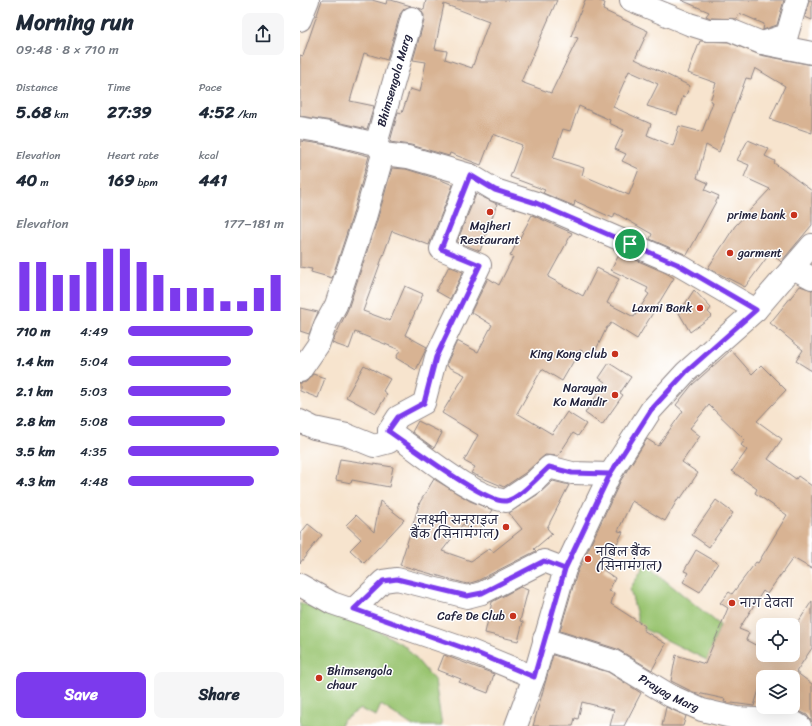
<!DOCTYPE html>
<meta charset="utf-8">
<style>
:root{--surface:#fff;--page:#f6f6f7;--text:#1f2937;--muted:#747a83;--accent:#7c3aed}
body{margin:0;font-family:Sriracha,"Playpen Sans Deva",sans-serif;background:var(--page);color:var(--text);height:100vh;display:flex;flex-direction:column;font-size:15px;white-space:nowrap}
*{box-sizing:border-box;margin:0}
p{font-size:13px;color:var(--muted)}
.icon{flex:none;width:22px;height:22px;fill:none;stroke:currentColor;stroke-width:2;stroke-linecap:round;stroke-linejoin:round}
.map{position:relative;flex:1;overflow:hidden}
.side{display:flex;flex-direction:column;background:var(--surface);width:300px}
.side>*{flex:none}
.buttons{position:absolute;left:456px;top:618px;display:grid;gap:8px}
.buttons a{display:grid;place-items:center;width:44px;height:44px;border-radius:8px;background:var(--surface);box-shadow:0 4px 16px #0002;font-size:20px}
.pin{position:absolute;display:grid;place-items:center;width:34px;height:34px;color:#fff;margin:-17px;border:2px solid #fff;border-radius:50%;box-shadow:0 1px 4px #0007}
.round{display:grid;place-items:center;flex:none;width:42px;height:42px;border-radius:8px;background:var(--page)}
.headline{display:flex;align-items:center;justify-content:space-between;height:68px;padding:0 16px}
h1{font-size:22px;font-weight:700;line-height:30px}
.metrics{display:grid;grid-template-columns:repeat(3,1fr);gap:6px;height:68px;padding:4px 16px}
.metrics div{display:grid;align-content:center}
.metrics b{font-size:17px;font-weight:700}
.metrics small{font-size:11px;font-weight:400}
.metrics p{font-size:11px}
.chart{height:112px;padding:8px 16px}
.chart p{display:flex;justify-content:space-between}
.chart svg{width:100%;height:72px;margin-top:4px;stroke:var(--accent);stroke-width:6}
.button{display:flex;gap:8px;margin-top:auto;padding:8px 16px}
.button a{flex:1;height:46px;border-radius:8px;background:var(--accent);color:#fff;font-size:16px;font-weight:700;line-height:46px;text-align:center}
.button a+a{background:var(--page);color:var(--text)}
ul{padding:0 16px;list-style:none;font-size:13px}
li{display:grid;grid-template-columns:64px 48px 1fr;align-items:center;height:30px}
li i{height:10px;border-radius:5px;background:var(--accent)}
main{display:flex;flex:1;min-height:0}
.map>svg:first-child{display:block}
.green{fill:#99c470;stroke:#5e7356}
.building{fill:#d8b393;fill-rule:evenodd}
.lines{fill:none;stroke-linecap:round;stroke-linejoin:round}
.minor-casing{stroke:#8c8384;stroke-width:24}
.major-casing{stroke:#8c8384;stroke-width:24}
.minor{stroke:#fff;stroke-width:22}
.major{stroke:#fff;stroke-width:22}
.route-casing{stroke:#fff;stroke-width:8}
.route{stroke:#7c3aed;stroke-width:5}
.poi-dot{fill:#c8321e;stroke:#fff;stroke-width:1.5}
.labels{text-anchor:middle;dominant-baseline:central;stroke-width:3;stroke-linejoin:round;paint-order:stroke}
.street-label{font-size:12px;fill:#22223b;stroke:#fff}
.poi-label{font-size:12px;fill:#22223b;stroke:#fff;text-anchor:end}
</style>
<main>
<section class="side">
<div class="headline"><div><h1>Morning run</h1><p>09:48 · 8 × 710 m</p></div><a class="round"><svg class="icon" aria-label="share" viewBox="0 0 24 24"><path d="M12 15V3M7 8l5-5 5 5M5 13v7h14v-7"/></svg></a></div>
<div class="metrics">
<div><p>Distance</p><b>5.68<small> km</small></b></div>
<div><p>Time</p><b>27:39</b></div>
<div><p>Pace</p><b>4:52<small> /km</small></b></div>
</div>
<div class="metrics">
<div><p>Elevation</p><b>40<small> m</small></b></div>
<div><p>Heart rate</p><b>169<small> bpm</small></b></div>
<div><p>kcal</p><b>441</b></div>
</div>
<div class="chart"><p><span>Elevation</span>177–181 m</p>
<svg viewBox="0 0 160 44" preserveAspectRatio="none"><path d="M5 44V14M15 44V14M25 44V22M35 44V22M45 44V14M55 44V6M65 44V6M75 44V14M85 44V22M95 44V30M105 44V30M115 44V30M125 44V38M135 44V38M145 44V30M155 44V22"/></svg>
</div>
<ul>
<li><b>710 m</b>4:49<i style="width:80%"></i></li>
<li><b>1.4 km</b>5:04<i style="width:66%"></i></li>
<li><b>2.1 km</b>5:03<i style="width:66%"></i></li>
<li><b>2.8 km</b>5:08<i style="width:62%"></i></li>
<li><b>3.5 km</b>4:35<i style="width:97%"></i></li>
<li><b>4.3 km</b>4:48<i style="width:81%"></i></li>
</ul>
<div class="button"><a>Save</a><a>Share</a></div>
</section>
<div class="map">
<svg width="512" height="726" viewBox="0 0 512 726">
<rect width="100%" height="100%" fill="#fff"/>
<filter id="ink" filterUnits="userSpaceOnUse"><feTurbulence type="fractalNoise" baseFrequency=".025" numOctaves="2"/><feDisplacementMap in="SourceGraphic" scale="8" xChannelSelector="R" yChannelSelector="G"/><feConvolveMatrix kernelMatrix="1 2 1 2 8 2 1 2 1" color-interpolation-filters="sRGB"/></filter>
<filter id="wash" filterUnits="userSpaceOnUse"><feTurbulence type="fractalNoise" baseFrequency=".012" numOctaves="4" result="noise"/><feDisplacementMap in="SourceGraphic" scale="16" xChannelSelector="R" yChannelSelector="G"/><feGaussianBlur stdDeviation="0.9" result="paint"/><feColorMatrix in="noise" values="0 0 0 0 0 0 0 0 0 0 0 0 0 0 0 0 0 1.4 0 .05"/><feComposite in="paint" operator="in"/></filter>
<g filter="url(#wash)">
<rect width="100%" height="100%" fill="#f7e4ce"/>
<path class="green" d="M 345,564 L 420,625 L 407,660 L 340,627 L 330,589 Z
M 0,603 L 62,621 L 105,646 L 135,681 L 142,726 L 113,726 L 81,705 L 76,716 L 60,709 L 42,721 L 41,726 L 0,726 Z"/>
<g id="blocks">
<path class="building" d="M 22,0 L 72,0 L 86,4 L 87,0 L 91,0 L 111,6 L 104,9 L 100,14 L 87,60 L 64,53 L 50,101 L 74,106 L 67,129 L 32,121 L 0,116 L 0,55 L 3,56 Z
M 126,0 L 257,0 L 221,82 L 251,93 L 278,38 L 271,36 L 285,0 L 297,0 L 305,3 L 303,10 L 348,31 L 335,59 L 390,86 L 385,97 L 383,96 L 377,115 L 347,106 L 358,84 L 329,71 L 313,107 L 351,124 L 347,135 L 373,146 L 379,126 L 402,132 L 413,102 L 410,101 L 416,83 L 388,73 L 400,41 L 428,42 L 460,55 L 512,65 L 512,133 L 470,119 L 485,86 L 455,68 L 451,79 L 446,78 L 419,152 L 406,145 L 397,178 L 408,183 L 405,190 L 419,196 L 387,255 L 350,239 L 352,234 L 315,213 L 313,218 L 275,201 L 274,206 L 243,193 L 245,190 L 210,177 L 222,145 L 193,134 L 181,165 L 150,153 L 149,156 L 111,145 L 90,142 L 98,112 L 102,113 L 110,89 L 120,92 L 126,62 L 113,60 L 124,21 L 124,15 L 119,8 L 124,10 ZM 144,4 L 189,21 L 172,68 L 145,59 L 147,51 L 135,49 ZM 279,106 L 310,120 L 309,123 L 324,130 L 315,149 L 326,154 L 322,161 L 339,169 L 329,195 L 282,175 L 284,168 L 253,158 L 263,129 L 270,131 Z
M 381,0 L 484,0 L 477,25 L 463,30 L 464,24 L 439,13 L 437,19 L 410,18 L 406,16 L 409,12 Z
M 509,0 L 512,0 L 512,20 L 505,17 Z
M 448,140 L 469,149 L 465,156 L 475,161 L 474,163 L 512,191 L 512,225 L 481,262 L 471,252 L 445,287 L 408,268 L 435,226 L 470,189 L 444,177 L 449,165 L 437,160 Z
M 0,141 L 28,145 L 69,156 L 52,217 L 32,278 L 11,272 L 12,269 L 0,267 Z
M 92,168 L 106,169 L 141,180 L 153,185 L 129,245 L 92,231 L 63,311 L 90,321 L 105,286 L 123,294 L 105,335 L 127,347 L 116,370 L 96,358 L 100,350 L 55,332 L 49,349 L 32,343 L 48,309 L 76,224 Z
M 176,194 L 197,204 L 180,251 L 157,242 Z
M 232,215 L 272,233 L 248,277 L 283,296 L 297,268 L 319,279 L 307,303 L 334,317 L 349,294 L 346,292 L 348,288 L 311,270 L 320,253 L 366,273 L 374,278 L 337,339 L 311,323 L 308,327 L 307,327 L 293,356 L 280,350 L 262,381 L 242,369 L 217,413 L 252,434 L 267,412 L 286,424 L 278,436 L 273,433 L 258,456 L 245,455 L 225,473 L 204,487 L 171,473 L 175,467 L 164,461 L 178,435 L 142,413 L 165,375 L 147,366 L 148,361 L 157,341 L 178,352 L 192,325 L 171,312 L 188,278 L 199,285 L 213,257 L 210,256 Z
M 149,266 L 163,272 L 150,299 L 136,291 Z
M 500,286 L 512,290 L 512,371 L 496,361 L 503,350 L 470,323 Z
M 394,290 L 411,308 L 408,312 L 412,316 L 390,332 L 379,313 Z
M 0,308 L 18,312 L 9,334 L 0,331 Z
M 431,350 L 452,374 L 461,365 L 486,390 L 457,421 L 482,439 L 468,459 L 496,479 L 498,476 L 512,486 L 512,569 L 493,558 L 467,594 L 463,591 L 439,629 L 449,633 L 446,640 L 463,649 L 463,655 L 493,655 L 493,630 L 512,601 L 512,648 L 496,672 L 512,684 L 512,722 L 507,715 L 493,708 L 493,676 L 463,677 L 454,706 L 424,702 L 425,699 L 393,692 L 371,681 L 376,655 L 405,664 L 428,608 L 420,603 L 429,592 L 432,594 L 456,562 L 458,563 L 487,515 L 455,493 L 457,489 L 432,471 L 447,450 L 441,445 L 445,440 L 409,405 L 390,428 L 400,436 L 382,462 L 398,473 L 381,498 L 379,497 L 365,521 L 332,501 L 318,531 L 323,532 L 303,570 L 315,578 L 309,591 L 314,593 L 311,604 L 345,626 L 343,630 L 366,644 L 352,670 L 317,649 L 260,631 L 277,573 L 321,480 L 347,439 L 358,446 L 383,411 L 376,405 L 392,385 Z
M 309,363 L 331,377 L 320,393 L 323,395 L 302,425 L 285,413 L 305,382 L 299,378 Z
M 64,365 L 90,379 L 83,391 L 87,394 L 76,413 L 46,397 Z
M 13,374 L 25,378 L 18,398 L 0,391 L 0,383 L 6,382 Z
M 118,421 L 142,433 L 134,448 L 112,432 Z
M 40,459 L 93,467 L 89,487 L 52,480 L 51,483 L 36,480 Z
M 134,479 L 170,501 L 193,510 L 176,534 L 163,524 L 142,551 L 171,561 L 190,548 L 193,552 L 222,529 L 209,513 L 240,493 L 253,481 L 269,485 L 247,528 L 252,534 L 234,549 L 236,551 L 177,581 L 167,584 L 100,565 L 120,502 Z
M 416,500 L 433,513 L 409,547 L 392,535 Z
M 80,501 L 104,520 L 64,563 L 50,550 L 61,539 L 46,525 L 56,515 L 74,532 Z
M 8,524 L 22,535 L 0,563 L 0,534 Z
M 396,550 L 418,563 L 400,592 L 383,582 L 389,573 L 384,571 Z
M 220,587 L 228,590 L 220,621 L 223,622 L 218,641 L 185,633 L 192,602 Z
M 144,655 L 194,674 L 188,693 L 159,682 L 161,679 L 138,670 Z
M 253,655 L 308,672 L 341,693 L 324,726 L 310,726 L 314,710 L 282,702 L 278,719 L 275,718 L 273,726 L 233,726 Z
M 366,707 L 386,716 L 383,726 L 362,726 Z"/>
</g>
</g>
<g filter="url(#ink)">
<use href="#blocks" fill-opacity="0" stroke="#8c8384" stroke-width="1"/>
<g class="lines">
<defs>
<g id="minor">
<path d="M 331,0 L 389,24 L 408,30 L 430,30 L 462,43 L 512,53"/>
<path d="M 0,20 L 8,0"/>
<path d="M 462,43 L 487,35 L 497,0"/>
<path d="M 0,128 L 30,133 L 76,144 L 83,154 L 108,157 L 170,175 L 195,190 L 236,203 L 377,264 L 456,310"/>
<path id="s1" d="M 76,144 L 112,18"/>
<path d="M 493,268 L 512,278"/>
<path d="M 0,371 L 18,345 L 25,325 L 36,305 L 64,221 L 83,154"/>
<path d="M 0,421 L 14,428 L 47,435 L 74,446 L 89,442 L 89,431 C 123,453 166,494 206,501 L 233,483 L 249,467 L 272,473 L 310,474"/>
<path d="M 89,431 L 98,417 L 124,403 L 136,357 L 180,265 L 141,249 L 170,175"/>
<path d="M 0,585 L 32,603 L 171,651 L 234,677"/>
<path d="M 54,609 L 83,581 L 97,579 L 167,597 L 182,593 L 244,561 L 265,569"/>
<path id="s2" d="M 244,639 L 313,661 L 371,696 L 402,710 L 436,718 L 492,721 L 500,726"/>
</g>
<path id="major" d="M 216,726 L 234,677 L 265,569 L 310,474 L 351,410 L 386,372 L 456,310 L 512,245"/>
</defs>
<use href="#minor" class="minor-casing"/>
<use href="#major" class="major-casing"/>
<use href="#minor" class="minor"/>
<use href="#major" class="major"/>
</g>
</g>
<g class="lines" filter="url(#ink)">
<defs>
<path id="route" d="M 330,244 L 236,203 L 195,190 L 170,175 L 141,249 L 180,265 L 136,357 L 124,403 L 98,417 L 88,431 C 108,444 186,504 206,501 C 219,499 239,476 249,467 L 272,473 L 310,474 L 265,569 L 234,677 L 172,651 L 54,609 L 83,581 L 97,579 L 167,596 L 182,593 L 244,561 L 265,569 L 310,474 L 351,410 L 386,372 L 456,310 L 377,264 L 330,244"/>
</defs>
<use href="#route" class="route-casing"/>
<use href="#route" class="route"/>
</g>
<g class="poi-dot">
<circle cx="190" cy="212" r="4"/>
<circle cx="494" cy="215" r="4"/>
<circle cx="430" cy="253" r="4"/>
<circle cx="400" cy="308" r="4"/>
<circle cx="315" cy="354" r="4"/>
<circle cx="315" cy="395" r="4"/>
<circle cx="206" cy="527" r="4"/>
<circle cx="288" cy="559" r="4"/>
<circle cx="432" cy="603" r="4"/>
<circle cx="213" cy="616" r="4"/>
<circle cx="19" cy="678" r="4"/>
</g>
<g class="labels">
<g class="street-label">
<text stroke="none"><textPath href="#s1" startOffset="66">Bhimsengola Marg</textPath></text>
<text stroke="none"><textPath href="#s2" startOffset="137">Prayag Marg</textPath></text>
</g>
<g class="poi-label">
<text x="486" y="215">prime bank</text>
<text x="190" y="226" text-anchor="middle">Majheri<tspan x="190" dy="14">Restaurant</tspan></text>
<text x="438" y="253" text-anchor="start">garment</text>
<text x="392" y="308">Laxmi Bank</text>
<text x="307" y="354">King Kong club</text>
<text x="307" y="388">Narayan<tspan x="307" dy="14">Ko Mandir</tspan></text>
<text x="198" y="520">लक्ष्मी सनराइज<tspan x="198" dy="14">बैंक (सिनामंगल)</tspan></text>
<text x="296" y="552" text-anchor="start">नबिल बैंक<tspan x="296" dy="14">(सिनामंगल)</tspan></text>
<text x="440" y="603" text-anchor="start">नाग देवता</text>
<text x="205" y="616">Cafe De Club</text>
<text x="27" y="671" text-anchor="start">Bhimsengola<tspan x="27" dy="14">chaur</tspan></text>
</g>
</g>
</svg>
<div class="buttons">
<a><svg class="icon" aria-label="locate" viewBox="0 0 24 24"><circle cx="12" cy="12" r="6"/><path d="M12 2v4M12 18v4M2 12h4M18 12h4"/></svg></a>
<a><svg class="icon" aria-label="layers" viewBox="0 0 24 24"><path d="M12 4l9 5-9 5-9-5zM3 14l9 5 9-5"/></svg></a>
</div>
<div class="pin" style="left:330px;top:244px;background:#1e9e55"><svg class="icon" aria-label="arrive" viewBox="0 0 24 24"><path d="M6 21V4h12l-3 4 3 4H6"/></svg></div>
</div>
</main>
